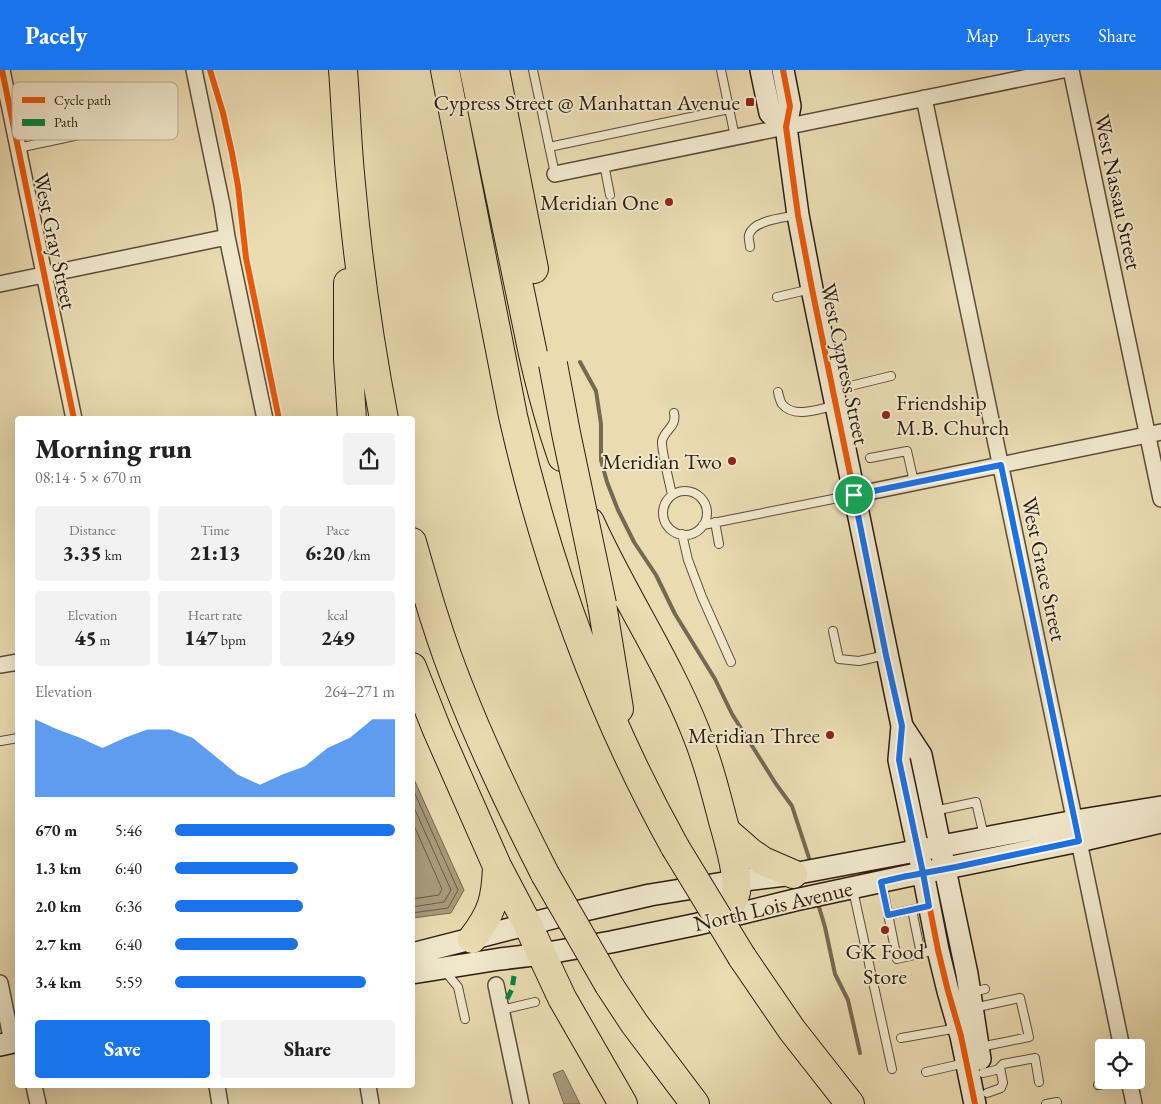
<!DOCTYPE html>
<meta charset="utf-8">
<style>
:root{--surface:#fff;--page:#f2f2f2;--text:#222;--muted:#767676;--accent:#1a73e8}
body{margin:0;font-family:"EB Garamond",serif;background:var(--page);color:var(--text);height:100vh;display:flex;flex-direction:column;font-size:19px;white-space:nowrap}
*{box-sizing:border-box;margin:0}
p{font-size:16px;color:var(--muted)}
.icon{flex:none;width:28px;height:28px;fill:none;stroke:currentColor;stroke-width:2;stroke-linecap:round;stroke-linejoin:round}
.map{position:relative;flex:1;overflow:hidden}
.side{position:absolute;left:15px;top:346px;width:400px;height:672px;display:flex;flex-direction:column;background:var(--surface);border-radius:5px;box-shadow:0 5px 20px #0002}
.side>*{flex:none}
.tools{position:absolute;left:1095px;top:969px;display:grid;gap:10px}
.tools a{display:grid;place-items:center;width:50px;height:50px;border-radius:5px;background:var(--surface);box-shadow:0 5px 20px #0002;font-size:25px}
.pin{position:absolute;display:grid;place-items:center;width:42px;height:42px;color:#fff;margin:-21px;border:2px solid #fff;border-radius:50%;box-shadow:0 1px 5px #0007}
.round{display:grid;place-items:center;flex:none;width:52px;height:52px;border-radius:5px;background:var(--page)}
.headline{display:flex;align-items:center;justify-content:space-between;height:85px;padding:0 20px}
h1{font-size:28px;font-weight:800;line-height:38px}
.figures{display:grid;grid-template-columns:repeat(3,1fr);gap:8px;height:85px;padding:5px 20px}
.figures div{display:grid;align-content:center;border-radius:5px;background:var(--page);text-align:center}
.figures b{font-size:21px;font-weight:800}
.figures small{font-size:14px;font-weight:400}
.figures p{font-size:14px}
.chart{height:140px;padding:10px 20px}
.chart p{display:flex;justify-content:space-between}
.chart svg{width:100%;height:90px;margin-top:5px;fill:var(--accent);opacity:.7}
.primary-button{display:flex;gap:10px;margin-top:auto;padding:10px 20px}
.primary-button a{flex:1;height:58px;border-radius:5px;background:var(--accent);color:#fff;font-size:20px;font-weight:800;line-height:58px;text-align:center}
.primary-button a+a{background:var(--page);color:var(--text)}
ul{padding:0 20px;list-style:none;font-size:16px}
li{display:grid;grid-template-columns:80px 60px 1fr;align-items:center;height:38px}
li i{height:12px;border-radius:6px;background:var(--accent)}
header{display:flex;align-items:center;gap:30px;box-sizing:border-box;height:70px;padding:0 25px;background:var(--accent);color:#fff}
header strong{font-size:24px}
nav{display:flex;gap:28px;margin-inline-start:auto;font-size:18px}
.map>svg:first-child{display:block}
.water{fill:#a99a7b;stroke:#776851}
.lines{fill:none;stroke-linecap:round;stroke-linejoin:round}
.shore{stroke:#6a5c46;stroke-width:1}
.stream{stroke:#776851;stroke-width:4}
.lane-casing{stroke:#5c4c39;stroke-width:10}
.street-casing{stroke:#5c4c39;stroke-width:18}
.secondary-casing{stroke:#2c1d11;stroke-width:24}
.highway-casing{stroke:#2c1d11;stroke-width:30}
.lane{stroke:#f1e8cc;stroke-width:8}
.street{stroke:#f1e8cc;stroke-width:15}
.secondary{stroke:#f1e8cc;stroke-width:21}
.highway{stroke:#eadbb1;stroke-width:28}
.highway-bridge-casing{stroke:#2c1d11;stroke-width:30;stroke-linecap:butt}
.highway-bridge{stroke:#eadbb1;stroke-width:28}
.quiet{stroke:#00873e;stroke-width:5;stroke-dasharray:10 5;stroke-linecap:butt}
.cycleway-casing{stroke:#f1e8cc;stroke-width:9}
.cycleway{stroke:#e8590c;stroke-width:6}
.route-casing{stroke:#fff;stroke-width:10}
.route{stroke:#1a73e8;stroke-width:6}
.poi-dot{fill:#8f2418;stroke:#f1e8cc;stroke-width:2}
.labels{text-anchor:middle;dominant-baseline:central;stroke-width:4;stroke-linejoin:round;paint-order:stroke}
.poi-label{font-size:22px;fill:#2c1d11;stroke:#f1e8cc;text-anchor:end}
.street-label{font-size:22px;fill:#2c1d11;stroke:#f1e8cc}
.key{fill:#f1e8cc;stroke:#b6ab94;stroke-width:1}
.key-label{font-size:14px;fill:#2c1d11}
</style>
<header>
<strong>Pacely</strong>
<nav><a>Map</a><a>Layers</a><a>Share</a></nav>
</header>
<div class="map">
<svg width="1161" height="1034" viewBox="0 0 1161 1034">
<rect width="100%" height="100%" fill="#eadbb1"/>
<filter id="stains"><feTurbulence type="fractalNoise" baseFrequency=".004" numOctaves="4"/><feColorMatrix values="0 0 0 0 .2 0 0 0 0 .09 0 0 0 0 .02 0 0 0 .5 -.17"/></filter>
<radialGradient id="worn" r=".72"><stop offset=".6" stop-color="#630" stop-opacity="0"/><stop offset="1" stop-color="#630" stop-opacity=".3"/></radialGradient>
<path class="water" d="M 412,705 L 464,820 L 451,843 L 413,848 Z
M 563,1000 L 580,1034 L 564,1034 L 553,1004 Z"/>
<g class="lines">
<path class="shore" d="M 412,717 L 458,820 L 448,838 L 412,843
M 412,733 L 451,820 L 444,832 L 412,837
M 412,751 L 442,819 L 439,825 L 412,829"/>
<path class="stream" d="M 580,292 L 596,321 L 601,354 L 601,390 L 607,412 L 618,440 L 634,472 L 656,505 L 675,544 L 715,609 L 732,644 L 776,714 L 792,736 L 809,788
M 819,837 L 825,857 L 835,904 L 848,930 L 860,983"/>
<defs>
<path id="lane" d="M 533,0 L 555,104
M 721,0 L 735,67
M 549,77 L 729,39
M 18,78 L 98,61
M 604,94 L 610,125
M 750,177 C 750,174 748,168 749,165 C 753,150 784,148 797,145
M 777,227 L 811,219
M 834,320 L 891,306
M 778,322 C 779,326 780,331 782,334 C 794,349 818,339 833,336
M 870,388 L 907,381 L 914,412
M663 443a22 22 0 1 1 44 0a22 22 0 1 1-44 0Z
M 672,425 C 670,415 661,379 662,371 C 665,359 677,357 674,343
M 715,452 L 719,474
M 703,455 L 853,425
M 682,464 L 688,490 L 702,527 L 731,592
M 833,561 L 839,589 L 859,591 L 886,585
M 1,671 L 18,668
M 934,741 L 976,732 L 984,766
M 882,814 L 897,889 L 936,880
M 853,820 L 892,999
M 912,840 L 921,884
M 888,845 L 928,836
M 444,900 L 458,917 L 465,949
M 972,922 L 985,919
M 973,938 L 1020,928 L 1029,967 L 980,977
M 501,940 L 535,932
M 901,968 L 958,958
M 926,1002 L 965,993
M 983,1003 L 1000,999
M 1098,1015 L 1123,1010
M 987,1023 L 1001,1018 L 1003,1013 L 1000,997 L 1003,994 L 1035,988 L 1039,1012
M 1046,1034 L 1057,1032"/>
<path id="street" d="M 2,0 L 74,349
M 194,0 L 222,135 L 227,167 L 265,349
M 1071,0 L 1161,429
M 924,28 L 1122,978
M 555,104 L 1063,0
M 0,214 L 227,167
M 854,425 L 1161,362
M 0,595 L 18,592
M 0,913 L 12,972
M 496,915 L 521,1034
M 1129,1010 L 1134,1034
M 34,1016 L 38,1034
M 217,1016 L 220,1034
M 368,1016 L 371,1034"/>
<path id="secondary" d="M 761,0 L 770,43 L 786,57
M 783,0 L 790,36 L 786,57 L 798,145 L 812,219 L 902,656 L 899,690 L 923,803 L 938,880 L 948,921 L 961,966 L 975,1034
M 902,656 L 921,685 L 967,904 L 980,989
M 412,884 L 576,842 L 650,825 L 736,811 L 793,804 L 1075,751 L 1161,737
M 412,903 L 500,889 L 542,884 L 611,872 L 698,854 L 795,830 L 907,806 L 1079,771 L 1161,752
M 0,975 L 18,971"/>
<path id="highway" d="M 343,0 C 346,38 347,76 351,114 C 358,193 369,271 384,349
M 445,0 L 513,346 C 547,496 600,642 675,777
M 474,0 L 533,284 C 541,319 550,353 562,387
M 495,0 L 534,199
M 348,213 L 348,289 L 352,349
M 590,452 C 622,523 666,588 695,660 C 707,689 715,720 723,751 C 728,769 739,804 736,822 C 734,832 728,840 722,848
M 412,472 C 426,521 440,570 459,617 C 484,681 514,743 545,804
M 602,534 L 619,639
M 412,597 L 437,660 L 497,796 L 528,855 L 562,928 L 623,1034
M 726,761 L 750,782 L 763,791 L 793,804
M 472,869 C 492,843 496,829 497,796
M 742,887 L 792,960 L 850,1034
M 609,915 L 634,953 L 695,1034"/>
</defs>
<use href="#lane" class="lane-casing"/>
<use href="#street" class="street-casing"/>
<use href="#secondary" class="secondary-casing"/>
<use href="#highway" class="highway-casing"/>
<use href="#lane" class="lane"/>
<use href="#street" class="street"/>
<use href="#secondary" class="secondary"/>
<use href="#highway" class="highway"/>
<defs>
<path id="highway-bridge" d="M 553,294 L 566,363 L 602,534
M 675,777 L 742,887
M 545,804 L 609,915"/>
</defs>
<use href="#highway-bridge" class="highway-bridge-casing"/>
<use href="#highway-bridge" class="highway-bridge"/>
<path class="quiet" d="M 507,929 L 512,919 L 514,906"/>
<defs>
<path id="cycleway" d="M 2,0 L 74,349
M 210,0 L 223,43 L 232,83 L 238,116 L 246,188 L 279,349
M 783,0 L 790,36 L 786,57 L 798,145 L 812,219 L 902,656 L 899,690 L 923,803 L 938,880 L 948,921 L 961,966 L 975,1034"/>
</defs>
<use href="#cycleway" class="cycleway-casing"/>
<use href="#cycleway" class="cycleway"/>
</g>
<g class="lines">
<defs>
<path id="route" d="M 854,425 L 886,585 L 902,656 L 899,690 L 923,803 L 929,836 L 888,845 L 881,812 L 907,806 L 908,806 C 924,803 940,800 956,797 L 1079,771 L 1001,395 L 854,425"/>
</defs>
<use href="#route" class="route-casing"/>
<use href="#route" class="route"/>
</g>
<g class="poi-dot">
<rect x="745" y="27" width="10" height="10" rx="2.5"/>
<circle cx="669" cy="132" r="5"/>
<circle cx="886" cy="345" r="5"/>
<circle cx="732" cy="391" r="5"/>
<circle cx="830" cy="665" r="5"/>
<circle cx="885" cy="860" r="5"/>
</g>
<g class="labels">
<g class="poi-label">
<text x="740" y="32">Cypress Street @ Manhattan Avenue</text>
<text x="659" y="132">Meridian One</text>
<text x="896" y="332" text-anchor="start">Friendship<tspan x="896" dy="25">M.B. Church</tspan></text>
<text x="722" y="391">Meridian Two</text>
<text x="820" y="665">Meridian Three</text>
<text x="885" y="881" text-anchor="middle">GK Food<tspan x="885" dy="25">Store</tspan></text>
</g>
<g class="street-label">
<text transform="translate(1118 122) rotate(78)">West Nassau Street</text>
<text transform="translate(55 171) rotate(78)">West Gray Street</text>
<text transform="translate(845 294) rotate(78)">West Cypress Street</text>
<text transform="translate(1044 499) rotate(78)">West Grace Street</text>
<text transform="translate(773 836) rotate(-13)">North Lois Avenue</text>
</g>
</g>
<rect x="12" y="12" width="166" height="58" rx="8" class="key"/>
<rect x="22" y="27" width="23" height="6" fill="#e8590c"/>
<rect x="22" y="49" width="23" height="7" fill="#00873e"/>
<g class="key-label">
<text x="54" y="35">Cycle path</text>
<text x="54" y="57">Path</text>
</g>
<rect width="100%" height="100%" filter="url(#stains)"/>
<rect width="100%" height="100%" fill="url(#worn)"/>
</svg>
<div class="tools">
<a><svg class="icon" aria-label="locate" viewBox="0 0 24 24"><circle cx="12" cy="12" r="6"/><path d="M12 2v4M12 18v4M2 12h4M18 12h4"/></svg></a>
</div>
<div class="pin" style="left:854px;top:425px;background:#1e9e55"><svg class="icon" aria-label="arrive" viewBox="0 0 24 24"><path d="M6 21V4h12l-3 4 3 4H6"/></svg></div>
<section class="side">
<div class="headline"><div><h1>Morning run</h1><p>08:14 · 5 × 670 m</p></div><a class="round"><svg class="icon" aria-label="share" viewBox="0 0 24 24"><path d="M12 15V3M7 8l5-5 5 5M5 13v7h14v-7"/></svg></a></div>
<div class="figures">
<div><p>Distance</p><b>3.35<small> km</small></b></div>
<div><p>Time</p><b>21:13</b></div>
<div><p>Pace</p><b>6:20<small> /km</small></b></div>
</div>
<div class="figures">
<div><p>Elevation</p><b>45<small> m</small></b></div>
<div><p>Heart rate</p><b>147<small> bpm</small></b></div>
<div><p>kcal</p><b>249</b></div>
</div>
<div class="chart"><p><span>Elevation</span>264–271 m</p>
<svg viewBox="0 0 160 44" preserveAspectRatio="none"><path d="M0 44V6L10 11L20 15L30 20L40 15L50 11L60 11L70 15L80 24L90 33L100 38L110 33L120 29L130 20L140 15L150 6L160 6V44z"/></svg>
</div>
<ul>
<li><b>670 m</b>5:46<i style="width:100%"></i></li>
<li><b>1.3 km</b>6:40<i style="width:56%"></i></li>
<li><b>2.0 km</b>6:36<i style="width:58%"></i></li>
<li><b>2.7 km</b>6:40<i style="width:56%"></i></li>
<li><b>3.4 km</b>5:59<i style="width:87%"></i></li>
</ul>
<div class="primary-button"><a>Save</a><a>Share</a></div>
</section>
</div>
